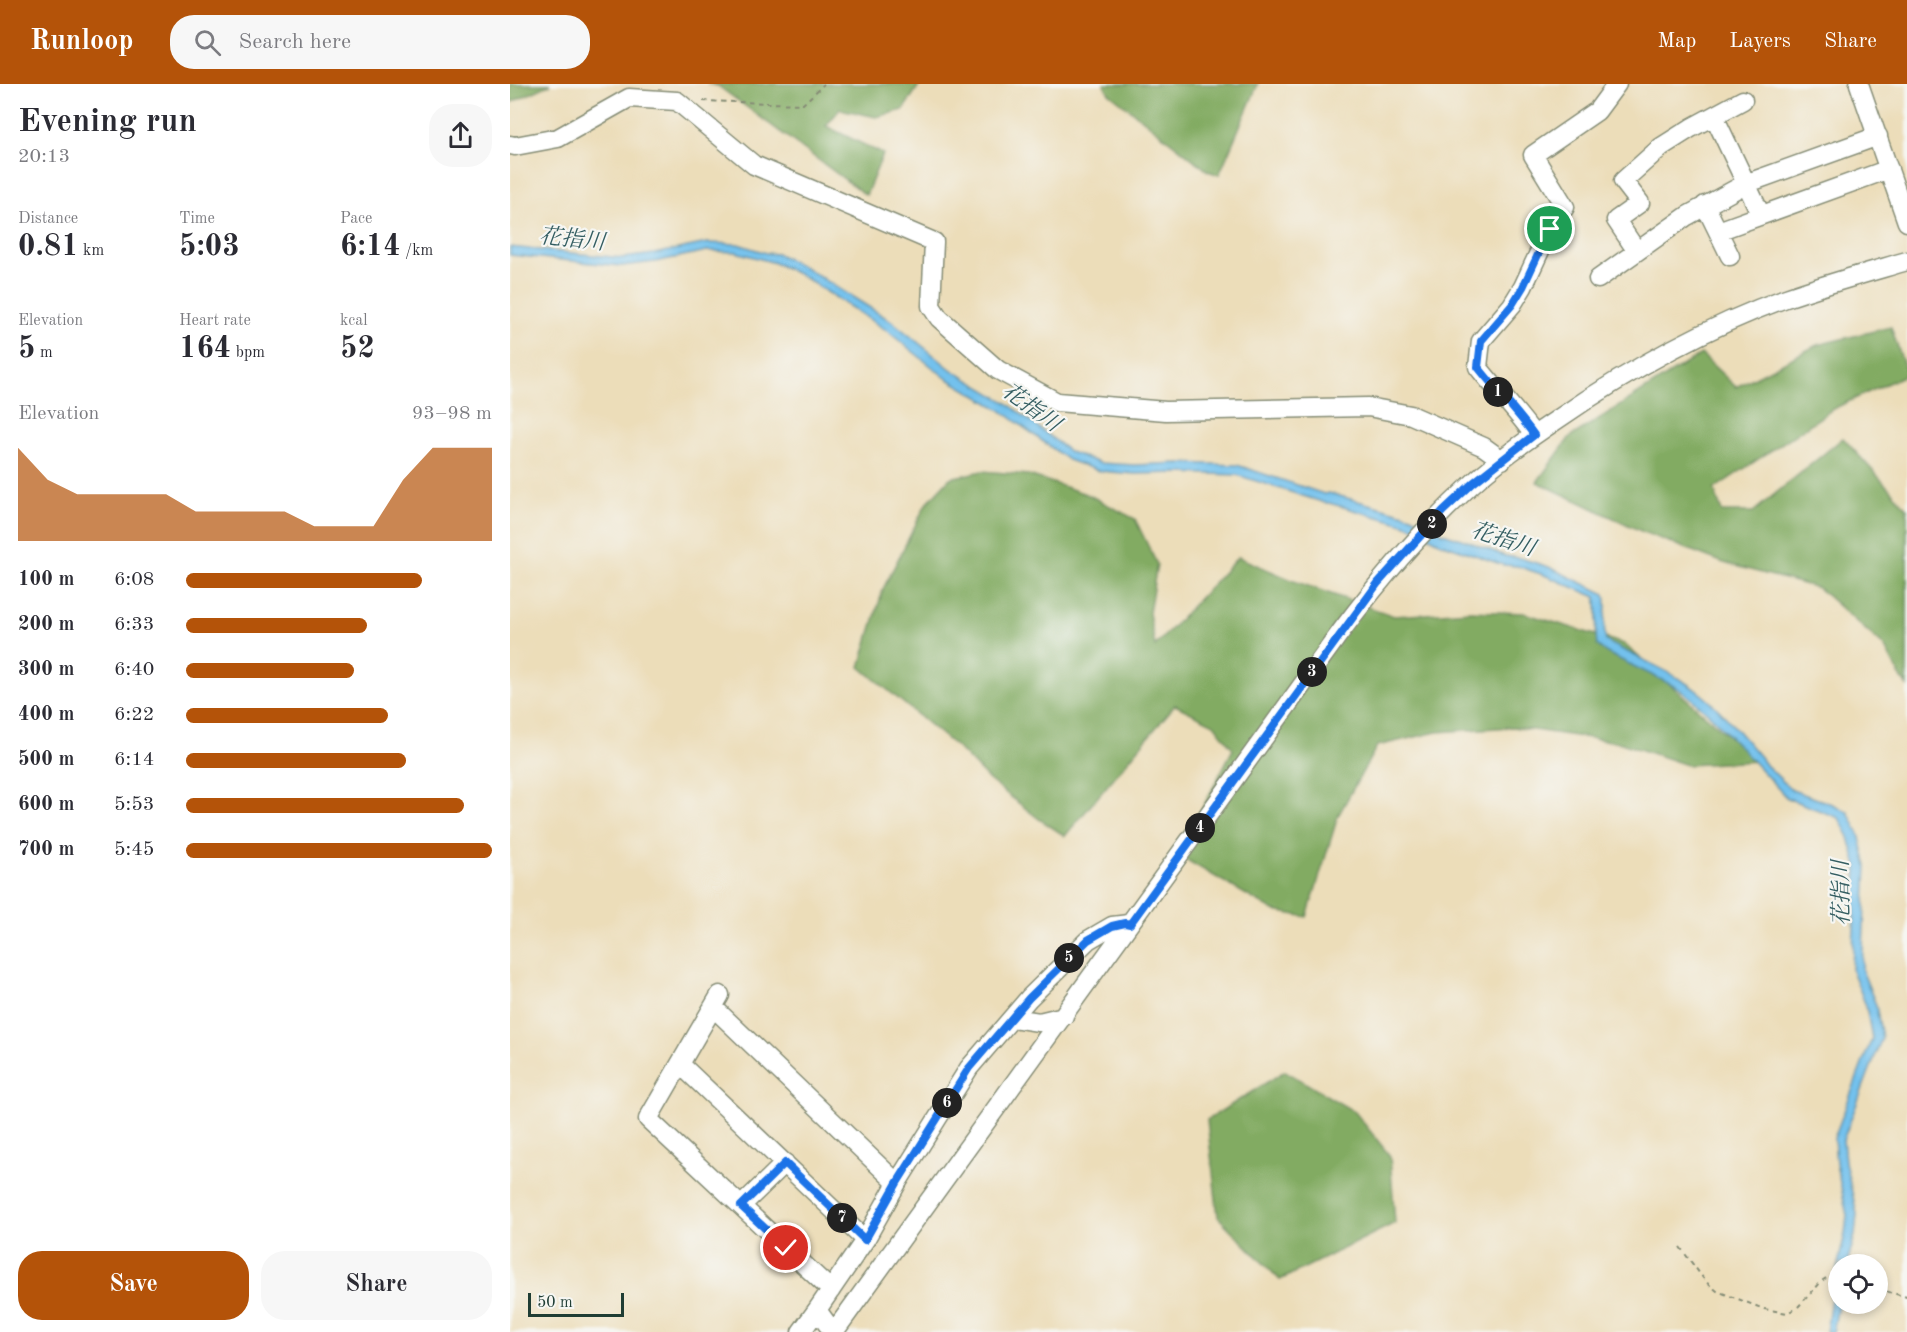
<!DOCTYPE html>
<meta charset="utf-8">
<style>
:root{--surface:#fff;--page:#f7f7f7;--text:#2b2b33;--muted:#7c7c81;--accent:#b45309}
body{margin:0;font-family:"Old Standard TT","Noto Serif JP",serif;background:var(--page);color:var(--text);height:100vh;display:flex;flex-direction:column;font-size:22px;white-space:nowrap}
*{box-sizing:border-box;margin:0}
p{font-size:20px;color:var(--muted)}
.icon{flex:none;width:33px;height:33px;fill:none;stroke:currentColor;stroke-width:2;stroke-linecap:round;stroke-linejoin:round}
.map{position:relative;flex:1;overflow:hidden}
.details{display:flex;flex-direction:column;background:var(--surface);width:510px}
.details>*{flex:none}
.buttons{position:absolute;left:1318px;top:1170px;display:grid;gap:12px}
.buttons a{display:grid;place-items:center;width:60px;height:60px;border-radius:50%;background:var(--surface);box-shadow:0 3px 9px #0003;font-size:30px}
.scale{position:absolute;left:18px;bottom:15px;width:96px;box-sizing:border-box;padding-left:6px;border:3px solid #1f3d34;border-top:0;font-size:16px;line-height:21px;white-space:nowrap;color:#1f3d34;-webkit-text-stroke:4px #f6f6f2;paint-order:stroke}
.pin{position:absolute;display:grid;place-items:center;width:51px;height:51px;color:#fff;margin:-26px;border:3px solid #fff;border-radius:50%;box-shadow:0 2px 6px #0007}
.km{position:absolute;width:30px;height:30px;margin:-15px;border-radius:50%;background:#222;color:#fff;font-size:16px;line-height:30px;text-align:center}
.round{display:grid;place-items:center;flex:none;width:63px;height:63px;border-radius:24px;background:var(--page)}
.summary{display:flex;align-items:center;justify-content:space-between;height:102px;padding:0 18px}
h1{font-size:33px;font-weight:700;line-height:45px}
.metrics{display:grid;grid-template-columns:repeat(3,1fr);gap:9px;height:102px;padding:6px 18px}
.metrics div{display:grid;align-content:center}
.metrics b{font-size:30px;font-weight:700}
.metrics small{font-size:16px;font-weight:400}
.metrics p{font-size:16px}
.chart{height:168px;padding:12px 18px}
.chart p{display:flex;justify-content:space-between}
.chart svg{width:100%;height:108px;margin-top:6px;fill:var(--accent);opacity:.7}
.cta{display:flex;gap:12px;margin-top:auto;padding:12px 18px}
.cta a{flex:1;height:69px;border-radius:24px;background:var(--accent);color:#fff;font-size:24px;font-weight:700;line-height:69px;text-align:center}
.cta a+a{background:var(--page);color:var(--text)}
ul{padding:0 18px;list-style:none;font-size:20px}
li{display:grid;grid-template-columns:96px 72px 1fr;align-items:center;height:45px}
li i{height:15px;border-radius:8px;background:var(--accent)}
header{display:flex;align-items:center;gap:36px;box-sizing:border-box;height:84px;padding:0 30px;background:var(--accent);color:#fff}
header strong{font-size:28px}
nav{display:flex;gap:33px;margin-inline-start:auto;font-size:21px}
.search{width:420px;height:54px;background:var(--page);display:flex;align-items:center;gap:15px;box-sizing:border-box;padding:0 21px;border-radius:24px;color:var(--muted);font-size:22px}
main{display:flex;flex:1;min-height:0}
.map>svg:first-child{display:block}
.forest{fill:#82ab62;stroke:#50744b;stroke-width:1.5}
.water{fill:#73c1ed;stroke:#497f90;stroke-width:1.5}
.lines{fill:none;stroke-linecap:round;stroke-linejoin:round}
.minor-casing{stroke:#868d76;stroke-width:21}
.path{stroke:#868d76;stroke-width:2;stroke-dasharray:4.5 4.5;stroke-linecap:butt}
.minor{stroke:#fff;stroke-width:18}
.route-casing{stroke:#fff;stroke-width:12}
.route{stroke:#1a73e8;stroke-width:8}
.labels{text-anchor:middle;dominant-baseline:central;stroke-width:4.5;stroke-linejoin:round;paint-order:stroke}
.water-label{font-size:22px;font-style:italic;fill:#345e62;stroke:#f6f6f2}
</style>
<header>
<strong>Runloop</strong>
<div class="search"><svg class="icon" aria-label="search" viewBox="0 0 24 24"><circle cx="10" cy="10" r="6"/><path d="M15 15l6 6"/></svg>Search here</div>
<nav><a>Map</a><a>Layers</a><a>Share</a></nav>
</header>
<main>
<section class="details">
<div class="summary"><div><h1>Evening run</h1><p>20:13</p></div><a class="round"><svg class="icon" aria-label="share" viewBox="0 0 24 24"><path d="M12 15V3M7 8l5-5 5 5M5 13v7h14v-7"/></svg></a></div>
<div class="metrics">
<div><p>Distance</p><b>0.81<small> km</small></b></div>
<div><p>Time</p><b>5:03</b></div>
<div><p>Pace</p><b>6:14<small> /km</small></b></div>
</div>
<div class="metrics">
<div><p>Elevation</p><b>5<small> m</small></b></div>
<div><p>Heart rate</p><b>164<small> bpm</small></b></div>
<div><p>kcal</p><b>52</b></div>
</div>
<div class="chart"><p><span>Elevation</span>93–98 m</p>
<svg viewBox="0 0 160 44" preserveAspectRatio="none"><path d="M0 44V6L10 19L20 25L30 25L40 25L50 25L60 32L70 32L80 32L90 32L100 38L110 38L120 38L130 19L140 6L150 6L160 6V44z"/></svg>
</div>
<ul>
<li><b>100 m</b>6:08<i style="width:77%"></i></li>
<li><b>200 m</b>6:33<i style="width:59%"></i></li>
<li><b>300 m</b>6:40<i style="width:55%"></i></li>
<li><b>400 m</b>6:22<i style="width:66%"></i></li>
<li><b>500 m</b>6:14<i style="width:72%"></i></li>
<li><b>600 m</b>5:53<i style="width:91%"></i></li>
<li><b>700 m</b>5:45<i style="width:100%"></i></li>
</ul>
<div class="cta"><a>Save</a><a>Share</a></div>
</section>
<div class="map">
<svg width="1397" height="1248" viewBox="0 0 1397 1248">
<rect width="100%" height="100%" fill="#f6f6f2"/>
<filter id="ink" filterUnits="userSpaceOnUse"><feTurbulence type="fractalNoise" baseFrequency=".0167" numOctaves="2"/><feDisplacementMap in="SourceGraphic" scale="12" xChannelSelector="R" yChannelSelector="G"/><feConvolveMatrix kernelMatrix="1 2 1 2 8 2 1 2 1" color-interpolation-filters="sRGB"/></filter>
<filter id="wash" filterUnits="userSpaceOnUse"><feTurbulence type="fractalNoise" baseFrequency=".008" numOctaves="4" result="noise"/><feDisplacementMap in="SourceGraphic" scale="24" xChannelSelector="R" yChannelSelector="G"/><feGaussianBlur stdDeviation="1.35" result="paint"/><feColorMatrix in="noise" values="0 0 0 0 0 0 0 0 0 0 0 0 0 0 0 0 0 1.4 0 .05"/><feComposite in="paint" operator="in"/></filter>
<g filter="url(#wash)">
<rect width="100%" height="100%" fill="#ecddb9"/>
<path class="forest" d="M 0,0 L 41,0 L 2,18 L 0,15 Z
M 197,0 L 410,0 L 393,26 L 366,33 L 330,25 L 316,42 L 373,70 L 356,111 L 208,2 Z
M 594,0 L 748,0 L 709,91 L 698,87 L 599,9 Z
M 1381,243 L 1397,290 L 1323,325 L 1204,405 L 1212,428 L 1243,428 L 1333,354 L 1397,424 L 1397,602 L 1390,592 L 1374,562 L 1308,504 L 1214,479 L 1133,448 L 1027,398 L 1060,353 L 1191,270 L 1226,303 L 1307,261 Z
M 472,387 L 519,391 L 579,411 L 625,435 L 647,480 L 639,529 L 645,562 L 728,473 L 784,497 L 884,532 L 960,527 L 1014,529 L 1114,560 L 1247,677 L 1177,681 L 1108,658 L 1002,643 L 927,648 L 867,662 L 828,732 L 797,833 L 764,827 L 668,771 L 723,665 L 704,640 L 665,621 L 555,752 L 529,735 L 479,696 L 450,666 L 350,583 L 373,505 L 416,420 L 440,394 Z
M 775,987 L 845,1028 L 880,1072 L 885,1139 L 770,1196 L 708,1133 L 697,1036 Z"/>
<path class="water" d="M 197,159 L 228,160 L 256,169 L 268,170 L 296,184 L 383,238 L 442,286 L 496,318 L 560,368 L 590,379 L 625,381 L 669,379 L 727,381 L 814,410 L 819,409 L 902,432 L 933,449 L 960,458 L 995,472 L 1010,474 L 1039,483 L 1095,510 C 1099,526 1091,542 1096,557 C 1127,574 1162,587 1190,609 C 1213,627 1232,652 1251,674 L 1252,677 L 1282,706 L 1322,720 L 1338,728 L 1349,750 L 1357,781 L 1352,886 L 1366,921 L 1372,954 L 1333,1056 L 1335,1078 L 1347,1130 L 1345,1151 L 1337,1180 L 1329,1180 L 1329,1217 L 1323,1248 L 1316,1248 L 1323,1201 L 1335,1150 L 1337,1131 L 1326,1080 L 1324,1054 L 1362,954 L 1356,922 L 1342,886 L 1347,782 L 1339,753 L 1329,734 L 1277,714 L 1203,634 L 1182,615 L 1166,603 L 1097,569 L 1087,561 C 1084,545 1090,529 1086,513 L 1034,491 L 1007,482 L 993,481 L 931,459 L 900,442 L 819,419 L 815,419 L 727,391 L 669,389 L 625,390 L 589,387 L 558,376 L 489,325 L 436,294 L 376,246 L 294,193 L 265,179 L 226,168 L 197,167 L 145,178 L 112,182 L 0,171 L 0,163 L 113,174 L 144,170 Z"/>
</g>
<g filter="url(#ink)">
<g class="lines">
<defs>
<path id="minor" d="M 1349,0 L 1397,138
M 1204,32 L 1251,131
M 0,61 L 5,62 L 48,54 L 119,14 L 167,17 L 244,81 L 424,158 L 421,222 L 429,234 L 488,286 L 547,318 L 656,327 L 858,323 L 901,331 L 974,363 L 992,376
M 1195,121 L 1220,172
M 1208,147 L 1379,85
M 1126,166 L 1106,136 L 1130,119 L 1113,97 L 1151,63 L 1181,44 L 1233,16
M 1088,195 L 1177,132 L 1235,100 L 1368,52
M 1024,351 C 1007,327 986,306 968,283 L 971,257 L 1002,221 L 1013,203 L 1040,145 L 1055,123 L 1023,71 L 1087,27 L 1107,0
M 210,911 L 138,1035 L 321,1206
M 203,923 L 387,1099
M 503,934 L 529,938 L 554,932
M 170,980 L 355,1156
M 231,1122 L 275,1079
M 291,1248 L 307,1226
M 323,1248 L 307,1226 L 355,1156 L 387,1099 L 459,984 L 519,914 L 578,856 L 602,842 L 619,840
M 324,1248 L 832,546 C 871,494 913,445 961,401 C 988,376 1018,355 1048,335 C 1119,286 1194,244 1276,214 C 1316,200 1356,189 1397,177"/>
</defs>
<use href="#minor" class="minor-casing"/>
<path class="path" d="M 193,17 L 293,20 L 314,0
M 1170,1163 L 1196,1198 L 1207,1207 L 1254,1225 L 1277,1229 L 1287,1224 L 1313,1196 L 1320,1192 L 1329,1195
M 1368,1205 L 1397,1213"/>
<use href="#minor" class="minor"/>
</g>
</g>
<g class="lines" filter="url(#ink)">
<defs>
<path id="route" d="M 276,1164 L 231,1122 L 275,1079 L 355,1156 L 387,1099 L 459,984 L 519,914 L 578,856 L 602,842 L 615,839 L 620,840 L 868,499 L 933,427 L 963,399 L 1024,351 C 1007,327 986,306 968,283 L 971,257 L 1002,221 L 1013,203 L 1040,145"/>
</defs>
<use href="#route" class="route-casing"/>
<use href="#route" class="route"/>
</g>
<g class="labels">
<g class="water-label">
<text transform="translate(62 156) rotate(6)">花指川</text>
<text transform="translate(521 324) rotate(36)">花指川</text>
<text transform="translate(993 456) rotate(18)">花指川</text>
<text transform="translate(1332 809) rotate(-91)">花指川</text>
</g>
</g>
</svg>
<div class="buttons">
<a><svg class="icon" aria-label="locate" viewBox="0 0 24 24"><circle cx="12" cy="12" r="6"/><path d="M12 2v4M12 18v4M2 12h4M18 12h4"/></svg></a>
</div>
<div class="scale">50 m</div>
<div class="pin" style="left:1040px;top:145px;background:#1e9e55"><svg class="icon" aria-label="arrive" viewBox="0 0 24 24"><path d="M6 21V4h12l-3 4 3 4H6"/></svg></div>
<div class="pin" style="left:276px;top:1164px;background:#d93025"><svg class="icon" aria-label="check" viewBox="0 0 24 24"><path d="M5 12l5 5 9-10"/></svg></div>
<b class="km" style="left:988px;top:308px">1</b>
<b class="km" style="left:922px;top:440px">2</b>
<b class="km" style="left:802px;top:588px">3</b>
<b class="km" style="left:690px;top:744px">4</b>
<b class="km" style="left:559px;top:874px">5</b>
<b class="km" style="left:437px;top:1019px">6</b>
<b class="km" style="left:332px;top:1134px">7</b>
</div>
</main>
